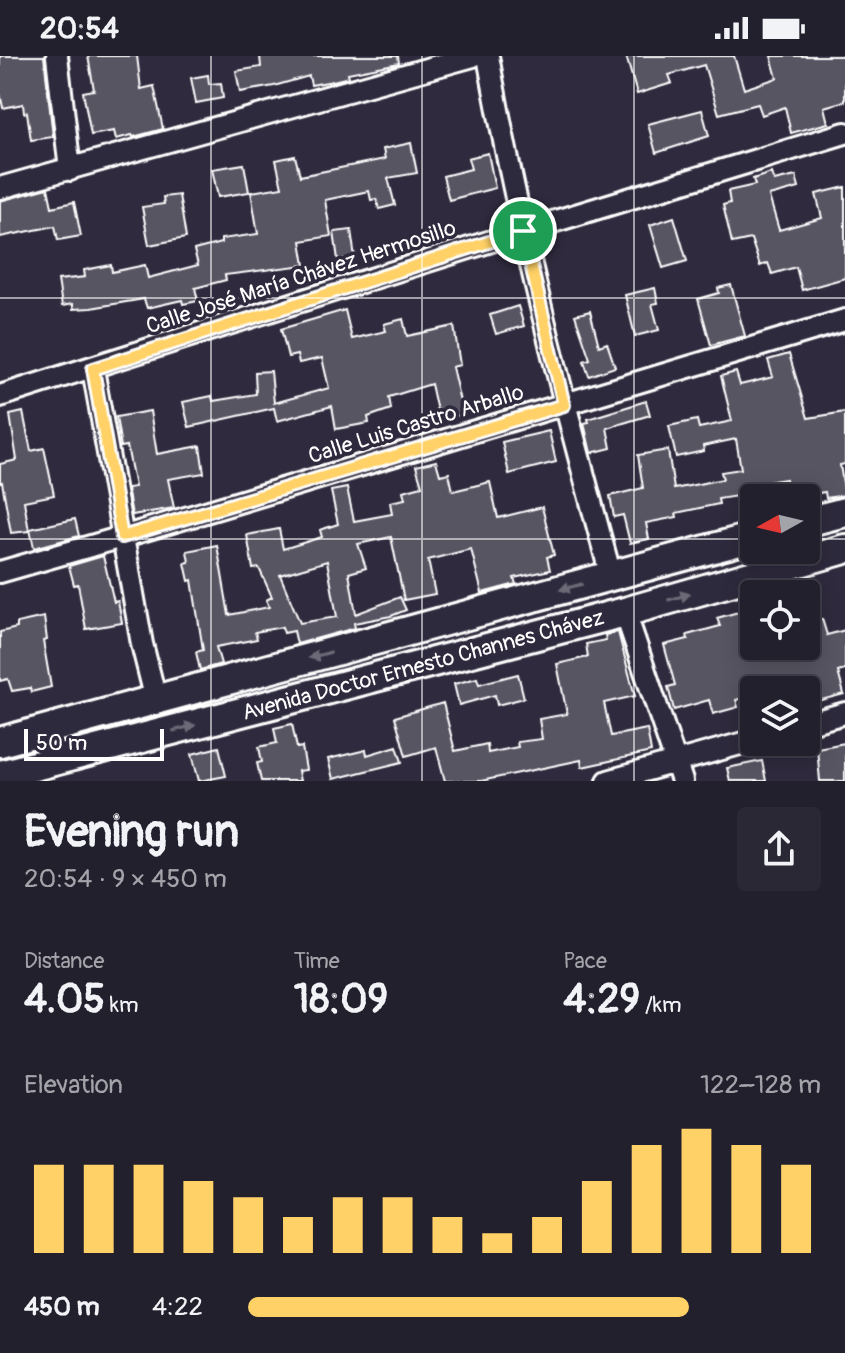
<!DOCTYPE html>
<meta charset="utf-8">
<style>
:root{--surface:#23202e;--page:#2b2836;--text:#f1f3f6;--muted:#a3a3aa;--line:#403e4a;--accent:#ffd166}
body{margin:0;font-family:Pangolin,sans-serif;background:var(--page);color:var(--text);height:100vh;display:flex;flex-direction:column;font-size:30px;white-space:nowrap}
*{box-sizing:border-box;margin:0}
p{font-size:26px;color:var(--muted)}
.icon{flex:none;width:44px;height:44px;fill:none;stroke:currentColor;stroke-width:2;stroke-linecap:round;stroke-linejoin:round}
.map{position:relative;height:725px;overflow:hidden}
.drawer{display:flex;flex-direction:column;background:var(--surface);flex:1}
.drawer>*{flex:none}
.needle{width:52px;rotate:262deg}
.controls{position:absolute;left:740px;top:428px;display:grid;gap:16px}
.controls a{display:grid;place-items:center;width:80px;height:80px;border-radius:8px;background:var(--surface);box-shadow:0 4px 20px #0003,0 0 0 2px var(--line);font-size:40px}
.scale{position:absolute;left:24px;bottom:20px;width:140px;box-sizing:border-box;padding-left:8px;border:4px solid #fff;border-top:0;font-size:22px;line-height:28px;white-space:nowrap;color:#fff;-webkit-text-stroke:6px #2f2a3d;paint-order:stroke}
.pin{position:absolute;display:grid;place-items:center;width:68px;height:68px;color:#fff;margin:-34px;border:4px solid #fff;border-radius:50%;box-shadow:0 2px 8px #0007}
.round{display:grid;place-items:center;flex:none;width:84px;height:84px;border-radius:8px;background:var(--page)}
.head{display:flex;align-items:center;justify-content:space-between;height:136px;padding:0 24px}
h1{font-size:44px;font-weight:800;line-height:60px}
.figures{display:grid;grid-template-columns:repeat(3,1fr);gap:12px;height:136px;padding:8px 24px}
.figures div{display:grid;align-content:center}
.figures b{font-size:40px;font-weight:800}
.figures small{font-size:22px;font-weight:400}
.figures p{font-size:22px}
.chart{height:224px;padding:16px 24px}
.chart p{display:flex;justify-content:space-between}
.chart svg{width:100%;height:144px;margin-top:8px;stroke:var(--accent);stroke-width:6}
ul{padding:0 24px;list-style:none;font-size:26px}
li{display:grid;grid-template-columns:128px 96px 1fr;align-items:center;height:60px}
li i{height:20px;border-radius:10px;background:var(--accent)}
.status{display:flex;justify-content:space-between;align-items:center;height:56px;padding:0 40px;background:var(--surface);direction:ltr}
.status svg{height:22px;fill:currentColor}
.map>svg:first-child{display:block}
.building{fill:#595564;stroke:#fff;stroke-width:2;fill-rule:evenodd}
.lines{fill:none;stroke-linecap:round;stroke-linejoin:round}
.street-casing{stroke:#fff;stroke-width:26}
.secondary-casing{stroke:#fff;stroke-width:34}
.street{stroke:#2f2a3d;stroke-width:20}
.secondary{stroke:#2f2a3d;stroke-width:28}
.oneway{fill:#6d6a77}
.route-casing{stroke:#fff;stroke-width:16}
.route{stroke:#ffd166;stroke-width:10}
.grid{fill:none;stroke:#fff;stroke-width:2;stroke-opacity:0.55}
.labels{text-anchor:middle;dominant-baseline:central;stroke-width:7;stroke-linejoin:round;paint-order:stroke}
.street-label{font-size:22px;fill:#fff;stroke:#2f2a3d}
</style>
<div class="status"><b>20:54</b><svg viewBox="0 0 49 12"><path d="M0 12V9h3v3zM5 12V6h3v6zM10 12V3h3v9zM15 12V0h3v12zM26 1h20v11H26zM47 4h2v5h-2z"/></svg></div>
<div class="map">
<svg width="845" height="725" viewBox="0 0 845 725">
<rect width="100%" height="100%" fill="#2f2a3d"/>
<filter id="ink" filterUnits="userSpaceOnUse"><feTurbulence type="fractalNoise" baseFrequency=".0125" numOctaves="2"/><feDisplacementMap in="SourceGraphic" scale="16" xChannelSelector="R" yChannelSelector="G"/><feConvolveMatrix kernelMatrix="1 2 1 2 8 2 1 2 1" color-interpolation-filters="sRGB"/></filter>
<g filter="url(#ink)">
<path class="building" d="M 0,0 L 44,0 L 53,81 L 31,84 L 27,56 L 24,57 L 23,48 L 3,52 L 0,37 Z
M 88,0 L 137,0 L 141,33 L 154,30 L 163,73 L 133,81 L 132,79 L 116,83 L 114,75 L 91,79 L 83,36 L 94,34 Z
M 260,0 L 398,0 L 399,7 L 348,17 L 349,21 L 333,25 L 311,29 L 309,20 L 274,30 L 240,36 L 236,15 L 261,11 Z
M 626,0 L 734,0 L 744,33 L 777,22 L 771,0 L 845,0 L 845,45 L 824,51 L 828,67 L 791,77 L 785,51 L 762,59 L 758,48 L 719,58 L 704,9 L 669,19 L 672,27 L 637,38 Z
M 208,19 L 209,28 L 221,27 L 223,42 L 196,47 L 191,22 Z
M 702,54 L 709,80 L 656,97 L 648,68 Z
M 411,87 L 417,117 L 388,122 L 395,149 L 379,153 L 376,143 L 371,144 L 369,135 L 325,144 L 331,180 L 301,185 L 305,209 L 225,219 L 226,224 L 195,232 L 198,245 L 183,248 L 182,244 L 147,252 L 144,243 L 91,252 L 73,253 L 73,248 L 62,250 L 58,224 L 85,221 L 84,214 L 111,209 L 112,216 L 145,209 L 148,222 L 198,209 L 194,194 L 221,187 L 221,183 L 258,178 L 251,136 L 282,131 L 276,104 L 295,100 L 300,120 L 385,103 L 383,93 Z
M 488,97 L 495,132 L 449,144 L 443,120 L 471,113 L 468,102 Z
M 244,108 L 249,136 L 218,141 L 212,113 Z
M 771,117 L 774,125 L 796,120 L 799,132 L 769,140 L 779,174 L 822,162 L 816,138 L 845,131 L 845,222 L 802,234 L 796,211 L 772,218 L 768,207 L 760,210 L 751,183 L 732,187 L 723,149 L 730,147 L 728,135 L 755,129 L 753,123 Z
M 48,132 L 52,151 L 74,146 L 81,180 L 58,184 L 55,170 L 0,181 L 0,145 Z
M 179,139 L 186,182 L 149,189 L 142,151 L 164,148 L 163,141 Z
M 674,161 L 687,205 L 663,212 L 650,169 Z
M 351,174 L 355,202 L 338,204 L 334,176 Z
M 731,229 L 745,280 L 711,289 L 698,243 L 719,237 L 718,232 Z
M 655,232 L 658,247 L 652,248 L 659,274 L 635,280 L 625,239 Z
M 518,250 L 524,270 L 496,278 L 490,259 Z
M 345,254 L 352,283 L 386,275 L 384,268 L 403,263 L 407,280 L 454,270 L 460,309 L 452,311 L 463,358 L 439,364 L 431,328 L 389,341 L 391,353 L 368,361 L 369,367 L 336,373 L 332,350 L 277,365 L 274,352 L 189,371 L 183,346 L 212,340 L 213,345 L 256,338 L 255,316 L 271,315 L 274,347 L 329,332 L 322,302 L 299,307 L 297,299 L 288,301 L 281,273 Z
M 590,255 L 599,290 L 607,287 L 615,311 L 589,320 L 584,305 L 590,303 L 575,259 Z
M 789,298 L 808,362 L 845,356 L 845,408 L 840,409 L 845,439 L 826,442 L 825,436 L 807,439 L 805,430 L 788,433 L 786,423 L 748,429 L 750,438 L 718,443 L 719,448 L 676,457 L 677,461 L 646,467 L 649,483 L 630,487 L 623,459 L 614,461 L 610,440 L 643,432 L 638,399 L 668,394 L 674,433 L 723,423 L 721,416 L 741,413 L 736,383 L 703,390 L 704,395 L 676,401 L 669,370 L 697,364 L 699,372 L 732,365 L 721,320 L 736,316 L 740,329 L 773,321 L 768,304 Z
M 646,345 L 650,359 L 607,372 L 611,392 L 591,397 L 584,367 L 589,366 L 588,363 Z
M 150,355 L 157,398 L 200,390 L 204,417 L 168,423 L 174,452 L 132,459 L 127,432 L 135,431 L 127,390 L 121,391 L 116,361 Z
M 23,356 L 31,395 L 44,392 L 54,439 L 24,445 L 29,475 L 11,477 L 2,426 L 0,427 L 0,408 L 17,404 L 10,359 Z
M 549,375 L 556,406 L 509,418 L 502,386 Z
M 436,405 L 440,419 L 449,417 L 453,435 L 490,426 L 498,462 L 542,451 L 554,499 L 547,501 L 550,514 L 514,522 L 516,528 L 482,537 L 471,493 L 428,504 L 435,538 L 404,544 L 391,481 L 358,488 L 366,512 L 349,517 L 356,558 L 400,541 L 406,554 L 391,560 L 354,567 L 355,572 L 297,588 L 294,575 L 284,577 L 282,571 L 255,576 L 257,583 L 216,591 L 221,608 L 200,614 L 196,596 L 203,594 L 192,524 L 189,525 L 185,507 L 189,506 L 187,495 L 217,489 L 229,559 L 269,551 L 266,544 L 272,541 L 259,512 L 253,513 L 247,479 L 279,473 L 283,493 L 322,481 L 320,474 L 338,468 L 331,435 L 347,432 L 354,465 L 392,458 L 390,446 L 405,443 L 403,435 L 422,430 L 416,410 ZM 327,505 L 337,561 L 300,567 L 280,519 Z
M 75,463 L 79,480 L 34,492 L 30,473 Z
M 103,500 L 114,546 L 118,545 L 122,567 L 86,573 L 78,528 L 74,529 L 69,510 Z
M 749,553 L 754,570 L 754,590 L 806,590 L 806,567 L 822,563 L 827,579 L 845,574 L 845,614 L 838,616 L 844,638 L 806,648 L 806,634 L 754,634 L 754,639 L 736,644 L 738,651 L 713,658 L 709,644 L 674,654 L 668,631 L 675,629 L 664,589 L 688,583 L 687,579 L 720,570 L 717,562 Z
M 44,561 L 47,584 L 43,585 L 51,631 L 31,636 L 30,632 L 12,635 L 8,623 L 0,625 L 0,576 L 17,572 L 17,567 Z
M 618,576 L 635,640 L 604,647 L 611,680 L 647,673 L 651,696 L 582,711 L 581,704 L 481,725 L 445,725 L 436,691 L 406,700 L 395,661 L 443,647 L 455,695 L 487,688 L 488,697 L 518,691 L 517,686 L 542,683 L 539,663 L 567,658 L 557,608 L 588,601 L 586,588 L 606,584 L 605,579 Z
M 518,618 L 524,642 L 497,649 L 495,639 L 459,649 L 454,628 L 477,622 L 479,628 Z
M 292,668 L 297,692 L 302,691 L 306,714 L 298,715 L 300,725 L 261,725 L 257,707 L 262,706 L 259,691 L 277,687 L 274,672 Z
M 845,687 L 845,725 L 820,725 L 817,692 Z
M 397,690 L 402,706 L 333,723 L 328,703 L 366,694 L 367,699 Z
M 219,691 L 226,720 L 199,725 L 192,698 Z
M 762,705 L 766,725 L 730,725 L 727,712 Z"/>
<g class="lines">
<defs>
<path id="street" d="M 57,0 L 70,114
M 488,0 C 519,176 564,348 611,520
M 0,132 L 473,0
M 93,313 L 142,588 L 156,644
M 0,340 L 523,175 L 845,77
M 0,516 L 122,481 L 845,264
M 625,556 L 682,725
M 806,668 L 845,657
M 608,725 L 754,684"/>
<path id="secondary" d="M 806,466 L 845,456
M 0,686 L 754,481
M 0,719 L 625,556 L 845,493"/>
</defs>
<use href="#street" class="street-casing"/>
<use href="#secondary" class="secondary-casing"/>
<use href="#street" class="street"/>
<use href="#secondary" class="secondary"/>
</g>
<defs><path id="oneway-solid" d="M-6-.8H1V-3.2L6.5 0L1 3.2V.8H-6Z" transform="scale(2)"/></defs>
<g class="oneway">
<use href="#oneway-solid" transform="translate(571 531) rotate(165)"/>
<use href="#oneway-solid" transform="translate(679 541) rotate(-16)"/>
<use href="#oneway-solid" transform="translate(320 599) rotate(165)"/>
<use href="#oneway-solid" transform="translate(184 672) rotate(-15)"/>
</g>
</g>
<g class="lines" filter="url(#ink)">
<defs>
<path id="route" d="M 523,175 L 564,349 L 122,481 L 93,313 Z"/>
</defs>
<use href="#route" class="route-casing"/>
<use href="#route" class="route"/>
</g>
<path class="grid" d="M 211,0 L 211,725M 422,0 L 422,725M 634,0 L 634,725M 0,242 L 845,242M 0,483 L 754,483M 806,483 L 845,483"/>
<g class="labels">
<g class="street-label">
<text transform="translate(301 221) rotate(-18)">Calle José María Chávez Hermosillo</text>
<text transform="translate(416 368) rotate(-17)">Calle Luis Castro Arballo</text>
<text transform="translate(423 609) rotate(-15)">Avenida Doctor Ernesto Channes Chávez</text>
</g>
</g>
</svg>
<div class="controls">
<a><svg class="needle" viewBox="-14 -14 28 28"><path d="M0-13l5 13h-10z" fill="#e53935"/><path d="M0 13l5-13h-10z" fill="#a3a3aa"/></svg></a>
<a><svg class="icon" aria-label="locate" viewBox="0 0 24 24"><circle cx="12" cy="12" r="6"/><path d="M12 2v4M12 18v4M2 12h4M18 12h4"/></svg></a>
<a><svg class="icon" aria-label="layers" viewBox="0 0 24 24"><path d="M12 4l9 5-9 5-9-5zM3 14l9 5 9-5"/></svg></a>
</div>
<div class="scale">50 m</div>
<div class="pin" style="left:523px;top:175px;background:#1e9e55"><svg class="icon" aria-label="arrive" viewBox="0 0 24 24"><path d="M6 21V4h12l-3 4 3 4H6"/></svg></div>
</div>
<section class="drawer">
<div class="head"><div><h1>Evening run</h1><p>20:54 · 9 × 450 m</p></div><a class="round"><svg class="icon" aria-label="share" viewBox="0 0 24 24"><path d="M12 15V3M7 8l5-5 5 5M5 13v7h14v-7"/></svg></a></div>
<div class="figures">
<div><p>Distance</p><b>4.05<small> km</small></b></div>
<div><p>Time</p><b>18:09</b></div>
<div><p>Pace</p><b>4:29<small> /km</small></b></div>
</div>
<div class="chart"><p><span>Elevation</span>122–128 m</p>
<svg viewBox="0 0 160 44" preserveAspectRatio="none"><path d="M5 44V17M15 44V17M25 44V17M35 44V22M45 44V27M55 44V33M65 44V27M75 44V27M85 44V33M95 44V38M105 44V33M115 44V22M125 44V11M135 44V6M145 44V11M155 44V17"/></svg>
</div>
<ul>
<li><b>450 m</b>4:22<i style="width:77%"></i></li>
</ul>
</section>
